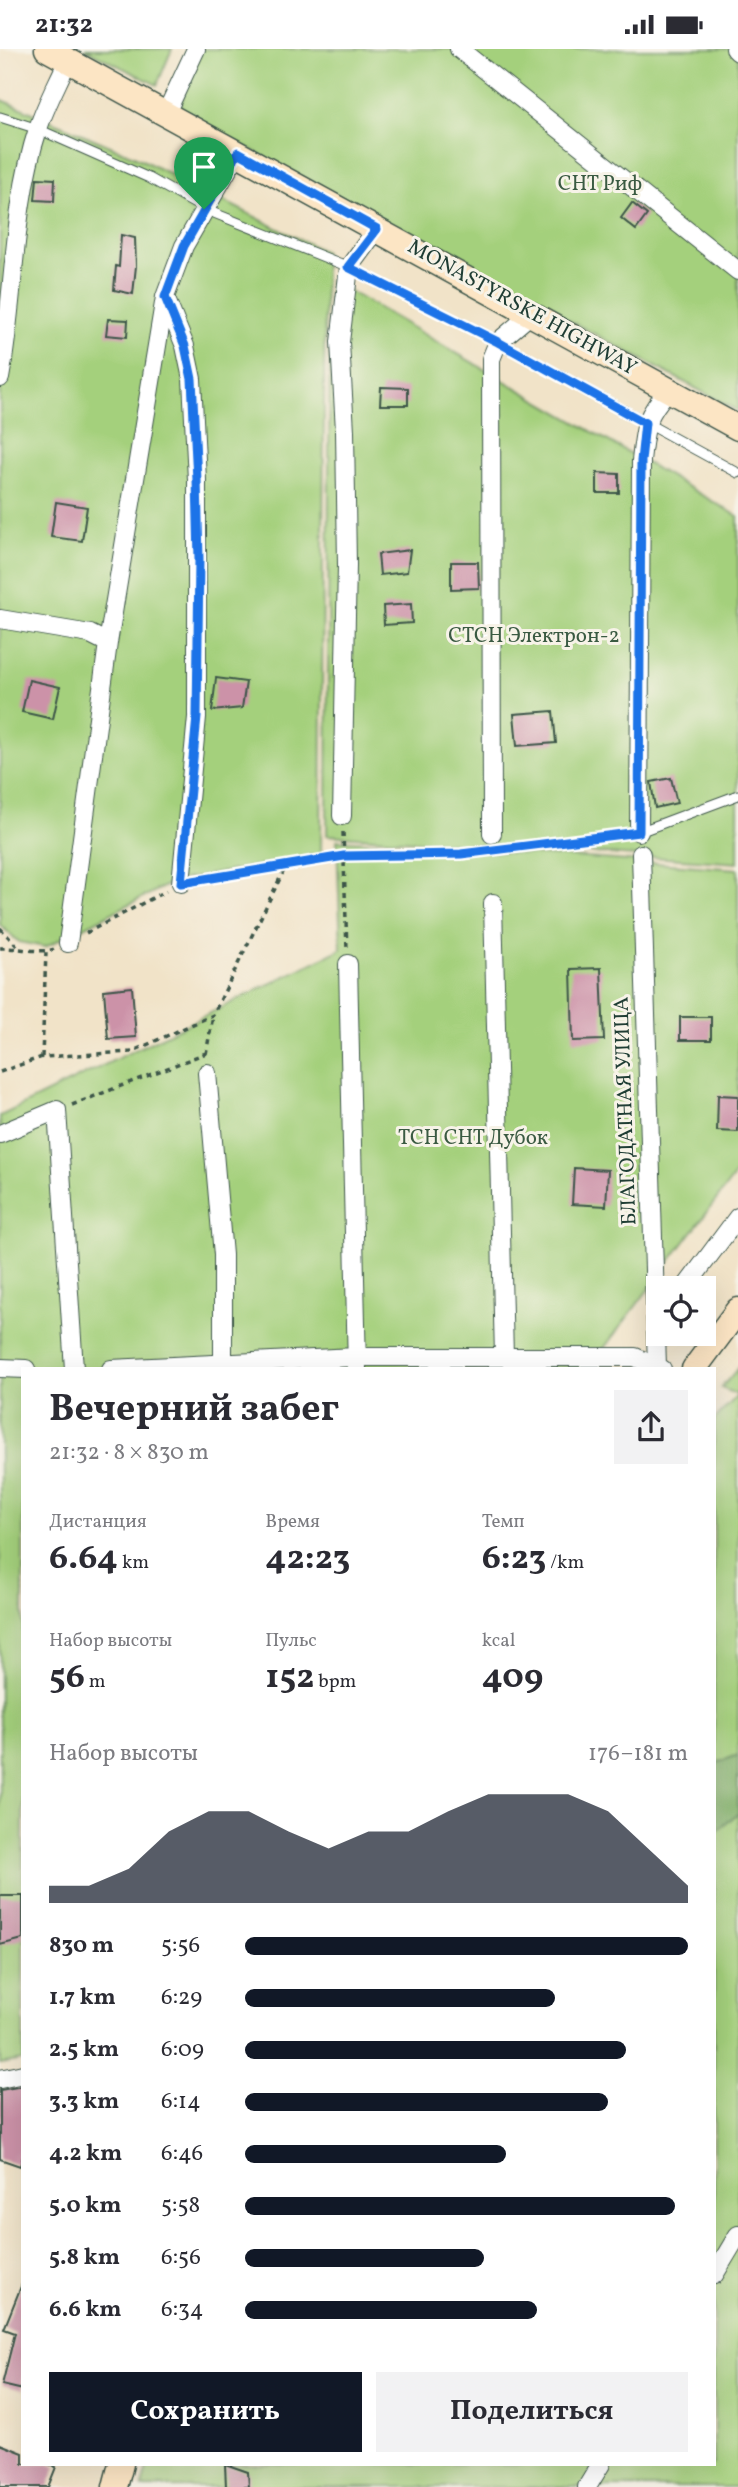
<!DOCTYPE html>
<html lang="ru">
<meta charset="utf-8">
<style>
:root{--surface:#fff;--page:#f2f2f3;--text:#2b2b33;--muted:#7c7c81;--accent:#111827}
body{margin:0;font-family:Vollkorn,serif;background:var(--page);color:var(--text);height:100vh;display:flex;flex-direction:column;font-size:26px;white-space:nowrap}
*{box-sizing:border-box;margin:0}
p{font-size:23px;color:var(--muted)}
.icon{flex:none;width:38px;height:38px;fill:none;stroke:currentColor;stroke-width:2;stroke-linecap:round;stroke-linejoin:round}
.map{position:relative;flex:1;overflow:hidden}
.panel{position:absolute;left:21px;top:1318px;width:695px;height:1099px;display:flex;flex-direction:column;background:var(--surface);border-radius:0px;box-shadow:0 7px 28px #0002}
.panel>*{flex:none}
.controls{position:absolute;left:646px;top:1227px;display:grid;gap:14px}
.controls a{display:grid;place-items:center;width:70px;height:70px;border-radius:0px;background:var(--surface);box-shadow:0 7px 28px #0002;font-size:35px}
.pin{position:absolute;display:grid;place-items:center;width:60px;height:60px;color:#fff;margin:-72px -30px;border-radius:50% 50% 50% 0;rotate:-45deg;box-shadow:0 0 7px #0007}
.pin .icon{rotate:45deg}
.round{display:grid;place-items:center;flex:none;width:74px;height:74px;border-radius:0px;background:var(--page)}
.head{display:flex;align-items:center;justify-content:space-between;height:119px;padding:0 28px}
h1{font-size:38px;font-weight:700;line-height:52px}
.figures{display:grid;grid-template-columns:repeat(3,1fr);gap:10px;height:119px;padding:7px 28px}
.figures div{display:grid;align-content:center}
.figures b{font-size:35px;font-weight:700}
.figures small{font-size:19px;font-weight:400}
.figures p{font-size:19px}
.chart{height:196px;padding:14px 28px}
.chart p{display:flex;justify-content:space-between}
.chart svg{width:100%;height:126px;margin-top:7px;fill:var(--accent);opacity:.7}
.cta{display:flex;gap:14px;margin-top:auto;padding:14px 28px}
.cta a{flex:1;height:80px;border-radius:0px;background:var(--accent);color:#fff;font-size:28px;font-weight:700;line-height:80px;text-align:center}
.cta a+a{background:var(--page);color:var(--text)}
ul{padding:0 28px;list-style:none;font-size:23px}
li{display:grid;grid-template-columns:112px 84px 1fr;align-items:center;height:52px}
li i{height:18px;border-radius:9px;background:var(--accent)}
.status{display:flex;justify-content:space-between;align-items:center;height:49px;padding:0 35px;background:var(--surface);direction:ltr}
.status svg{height:19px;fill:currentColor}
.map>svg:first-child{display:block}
.green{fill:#a4d07c;stroke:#628658;stroke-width:2}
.forest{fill:#83b26c;stroke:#517850;stroke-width:2}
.building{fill:#cc92a8}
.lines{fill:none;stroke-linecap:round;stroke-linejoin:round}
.service-casing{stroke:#3e564a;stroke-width:11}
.minor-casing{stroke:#3e564a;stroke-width:20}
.secondary-casing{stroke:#3e564a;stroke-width:27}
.path{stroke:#3e564a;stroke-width:3.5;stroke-dasharray:5 5;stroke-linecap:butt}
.service{stroke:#fff;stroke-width:9}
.minor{stroke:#fff;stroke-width:18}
.secondary{stroke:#fce5c4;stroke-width:24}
.route-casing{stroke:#fff;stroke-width:14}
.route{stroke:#1a73e8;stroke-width:9}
.labels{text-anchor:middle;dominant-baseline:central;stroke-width:6;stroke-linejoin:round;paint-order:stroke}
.park-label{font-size:21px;fill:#3a5a42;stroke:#f7f3e8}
.street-label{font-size:21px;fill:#1f3d34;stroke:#f7f3e8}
</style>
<div class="status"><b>21:32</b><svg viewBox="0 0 49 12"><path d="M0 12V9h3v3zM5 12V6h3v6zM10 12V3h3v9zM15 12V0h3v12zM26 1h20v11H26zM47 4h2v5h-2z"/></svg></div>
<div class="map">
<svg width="738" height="2438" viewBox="0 0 738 2438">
<rect width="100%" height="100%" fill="#f7f3e8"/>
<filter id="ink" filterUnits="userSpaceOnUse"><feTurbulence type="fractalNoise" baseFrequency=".0143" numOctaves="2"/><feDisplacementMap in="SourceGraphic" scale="14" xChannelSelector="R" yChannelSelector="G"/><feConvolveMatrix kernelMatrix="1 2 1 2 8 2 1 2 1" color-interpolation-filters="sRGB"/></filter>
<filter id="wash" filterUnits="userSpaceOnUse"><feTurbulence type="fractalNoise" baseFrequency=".00686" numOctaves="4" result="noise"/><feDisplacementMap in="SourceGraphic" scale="28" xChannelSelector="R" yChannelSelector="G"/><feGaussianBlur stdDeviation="1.57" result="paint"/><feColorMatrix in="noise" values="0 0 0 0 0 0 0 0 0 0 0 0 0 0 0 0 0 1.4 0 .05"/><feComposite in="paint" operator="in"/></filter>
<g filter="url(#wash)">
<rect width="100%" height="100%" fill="#f1e3c8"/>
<path class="green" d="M 85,0 L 172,0 L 157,36 Z
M 195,0 L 738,0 L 738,362 L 179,62 Z
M 0,50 L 136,108 L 325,203 L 321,805 L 175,832 L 45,898 L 19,893 L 0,876 Z
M 330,231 L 738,467 L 738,814 L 327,786 Z
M 337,791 L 738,820 L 738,1122 L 589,1319 L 23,1320 L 23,2011 L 0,2015 L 0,1067 L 341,900 Z
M 738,1319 L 738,2438 L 142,2438 L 148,2415 L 714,2415 L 714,1371 L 738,1346 L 721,1339 Z"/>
<path class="forest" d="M 738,1706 L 738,1764 L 714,1785 L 714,1715 Z"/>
<g id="blocks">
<path class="building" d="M 37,129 L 55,130 L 54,152 L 35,151 Z
M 632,154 L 647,166 L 636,181 L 621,169 Z
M 121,186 L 135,189 L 136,217 L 133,245 L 114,241 L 116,217 L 119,218 Z
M 108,270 L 128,271 L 127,288 L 106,286 Z
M 381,338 L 408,339 L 408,356 L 380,356 Z
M 597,424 L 619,425 L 619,444 L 597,444 Z
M 56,453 L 87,458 L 82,492 L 51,488 Z
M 410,501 L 407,523 L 380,526 L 378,505 Z
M 451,513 L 478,513 L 479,539 L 451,540 Z
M 411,555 L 412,574 L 384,576 L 383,557 Z
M 216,629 L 246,633 L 242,659 L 212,662 Z
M 29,631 L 60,638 L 53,670 L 22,663 Z
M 553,662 L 556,694 L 517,697 L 514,665 Z
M 671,729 L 677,754 L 655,759 L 651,733 Z
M 601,919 L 604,991 L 573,992 L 571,920 Z
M 132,938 L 136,988 L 108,990 L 104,941 Z
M 680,968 L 711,968 L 711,991 L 680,991 Z
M 718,1046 L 738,1047 L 738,1083 L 717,1082 Z
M 574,1119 L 608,1121 L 606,1157 L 572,1155 Z
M 0,1847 L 23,1847 L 23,1890 L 0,1896 Z
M 23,2037 L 23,2108 L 20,2117 L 0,2110 L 0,2041 Z
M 22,2235 L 23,2235 L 23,2341 L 2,2336 L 15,2284 L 4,2280 Z
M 0,2395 L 23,2404 L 23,2415 L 49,2415 L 56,2418 L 48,2438 L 0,2438 Z
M 225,2415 L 248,2423 L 249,2438 L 226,2438 Z"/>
</g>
</g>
<g filter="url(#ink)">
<use href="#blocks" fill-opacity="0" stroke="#3e564a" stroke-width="2"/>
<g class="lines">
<defs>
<path id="service" d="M 0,68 L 38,80 L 149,129 L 204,160 L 349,218
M 498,293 L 738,424
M 639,783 L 738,746"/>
<path id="minor" d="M 459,0 L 738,222
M 735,0 L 738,3
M 166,64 L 196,0
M 165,248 L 185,297 L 192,330 L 197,431 L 197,668 L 181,834
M 0,329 C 15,248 12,159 38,80 C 45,57 58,34 68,11
M 0,570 L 90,585 L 108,594 L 165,248 L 184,197 L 238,103
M 342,767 L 347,516 L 345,382 L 340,293 L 349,218 L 377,180
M 639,783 L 641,412 C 645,376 645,368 669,340
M 492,785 L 491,310 L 498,293 L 531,265
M 641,805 L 657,1317
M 493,854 L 504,1308
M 68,894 L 108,594
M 348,915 L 357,1320
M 207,1024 L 223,1206 L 223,1320
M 0,1085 L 57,1061 L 74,1320
M 685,1239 L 738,1168
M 0,1319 L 26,1320
M 111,1320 L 355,1308 L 635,1308 L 662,1320
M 0,2030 L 23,2025
M 714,2226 L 738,2186
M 587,2438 L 601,2415"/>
<path id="secondary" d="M 47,0 L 738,379
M 694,1320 L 738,1261
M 115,2438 L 121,2415"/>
</defs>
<use href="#service" class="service-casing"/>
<use href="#minor" class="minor-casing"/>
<use href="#secondary" class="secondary-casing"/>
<path class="path" d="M 366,226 L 484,286
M 343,783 L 347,901
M 502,800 L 623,785
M 196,831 L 344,807 L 461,805 L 487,802
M 0,879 L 18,898
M 86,884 L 166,842
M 0,899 C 16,898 42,905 54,900
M 206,1005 L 213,967
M 42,1008 L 46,903
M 0,1023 L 42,1008 L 131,1003 L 213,966 L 286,817
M 72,1056 L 206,1004"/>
<use href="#service" class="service"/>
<use href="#minor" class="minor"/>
<use href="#secondary" class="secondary"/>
</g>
</g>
<g class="lines" filter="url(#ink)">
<defs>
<path id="route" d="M 238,103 L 377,180 L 348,218 L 498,293 L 645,374 L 641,412 L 639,783 L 461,805 L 344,807 L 181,834 L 197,668 L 199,510 L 197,431 L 192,330 L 185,297 L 165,248 L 184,197 Z"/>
</defs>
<use href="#route" class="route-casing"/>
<use href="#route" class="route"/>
</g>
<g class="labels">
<g class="park-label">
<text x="600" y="135">СНТ Риф</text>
<text x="534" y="587">СТСН Электрон-2</text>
<text x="473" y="1089">ТСН СНТ Дубок</text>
</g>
<g class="street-label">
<text transform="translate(522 259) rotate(29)">MONASTYRSKE HIGHWAY</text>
<text transform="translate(626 1062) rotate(-92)">БЛАГОДАТНАЯ УЛИЦА</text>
</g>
</g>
</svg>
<div class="controls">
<a><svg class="icon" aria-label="locate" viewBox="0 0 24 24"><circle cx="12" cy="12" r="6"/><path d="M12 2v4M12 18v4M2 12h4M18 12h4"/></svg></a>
</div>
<div class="pin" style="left:204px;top:160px;background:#1e9e55"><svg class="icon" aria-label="arrive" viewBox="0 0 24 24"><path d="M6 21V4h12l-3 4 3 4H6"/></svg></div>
<section class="panel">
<div class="head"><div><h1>Вечерний забег</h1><p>21:32 · 8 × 830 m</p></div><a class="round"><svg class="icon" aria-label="share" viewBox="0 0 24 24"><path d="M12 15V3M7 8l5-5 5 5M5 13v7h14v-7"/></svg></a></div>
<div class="figures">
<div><p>Дистанция</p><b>6.64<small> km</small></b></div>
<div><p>Время</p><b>42:23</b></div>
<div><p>Темп</p><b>6:23<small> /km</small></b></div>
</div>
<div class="figures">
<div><p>Набор высоты</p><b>56<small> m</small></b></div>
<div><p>Пульс</p><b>152<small> bpm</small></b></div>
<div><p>kcal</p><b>409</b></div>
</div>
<div class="chart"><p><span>Набор высоты</span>176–181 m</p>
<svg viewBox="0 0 160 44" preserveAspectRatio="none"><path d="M0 44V38L10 38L20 32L30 19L40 12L50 12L60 19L70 25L80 19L90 19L100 12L110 6L120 6L130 6L140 12L150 25L160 38V44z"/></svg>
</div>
<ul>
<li><b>830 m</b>5:56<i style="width:100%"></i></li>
<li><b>1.7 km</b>6:29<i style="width:70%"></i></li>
<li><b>2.5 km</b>6:09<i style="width:86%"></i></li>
<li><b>3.3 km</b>6:14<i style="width:82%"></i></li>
<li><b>4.2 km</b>6:46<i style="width:59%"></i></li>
<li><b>5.0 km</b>5:58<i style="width:97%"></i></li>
<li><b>5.8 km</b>6:56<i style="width:54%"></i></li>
<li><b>6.6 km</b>6:34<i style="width:66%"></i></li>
</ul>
<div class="cta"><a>Сохранить</a><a>Поделиться</a></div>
</section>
</div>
